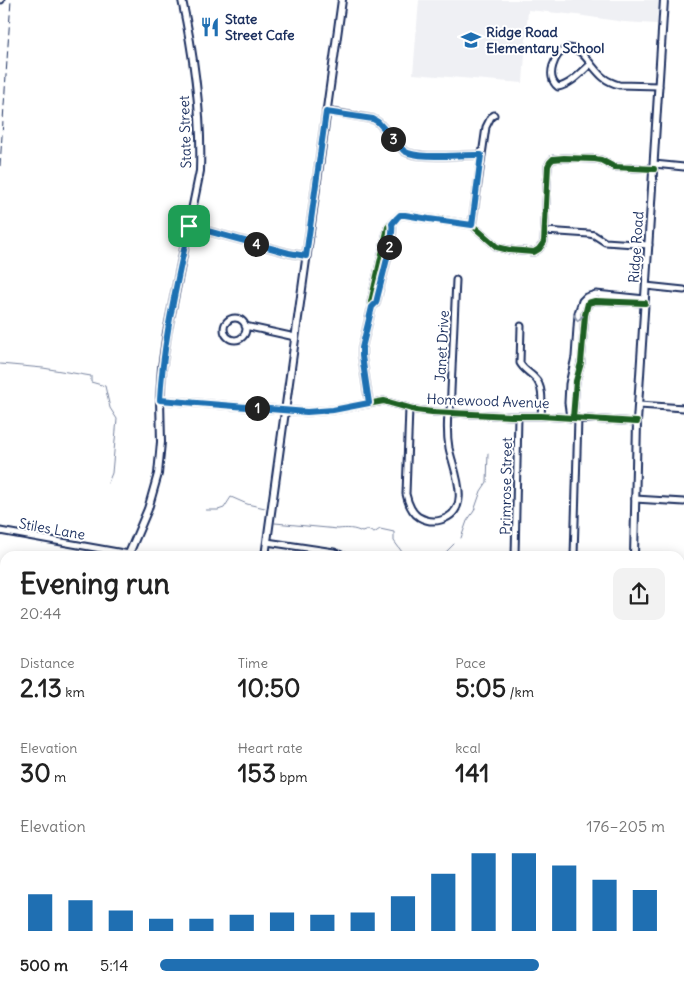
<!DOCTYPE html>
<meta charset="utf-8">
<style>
:root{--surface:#fff;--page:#f2f2f2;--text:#222;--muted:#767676;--accent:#1f6fb2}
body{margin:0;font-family:Delius,sans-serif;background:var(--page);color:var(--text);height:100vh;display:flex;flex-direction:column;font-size:19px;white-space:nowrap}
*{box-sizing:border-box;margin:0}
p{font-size:16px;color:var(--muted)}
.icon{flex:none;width:28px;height:28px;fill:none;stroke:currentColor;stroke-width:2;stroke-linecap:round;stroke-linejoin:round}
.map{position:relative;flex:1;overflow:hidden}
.side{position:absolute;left:0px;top:551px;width:685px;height:444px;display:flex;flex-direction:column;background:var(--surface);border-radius:15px 15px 0 0;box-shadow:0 2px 12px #0003}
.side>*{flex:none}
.pin{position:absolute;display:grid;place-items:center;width:42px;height:42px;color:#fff;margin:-21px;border-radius:10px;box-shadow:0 2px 8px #0006}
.km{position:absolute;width:25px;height:25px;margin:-12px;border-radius:50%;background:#222;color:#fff;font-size:14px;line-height:25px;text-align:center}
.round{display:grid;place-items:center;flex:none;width:52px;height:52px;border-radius:10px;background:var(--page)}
.headline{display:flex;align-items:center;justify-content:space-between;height:85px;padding:0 20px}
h1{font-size:28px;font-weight:700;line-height:38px}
.metrics{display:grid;grid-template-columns:repeat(3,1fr);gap:8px;height:85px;padding:5px 20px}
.metrics div{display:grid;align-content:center}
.metrics b{font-size:25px;font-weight:700}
.metrics small{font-size:14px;font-weight:400}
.metrics p{font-size:14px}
.chart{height:140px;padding:10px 20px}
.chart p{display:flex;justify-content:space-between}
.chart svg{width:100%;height:90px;margin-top:5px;stroke:var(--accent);stroke-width:6}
ul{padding:0 20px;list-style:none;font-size:16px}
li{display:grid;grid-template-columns:80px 60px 1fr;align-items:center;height:38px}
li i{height:12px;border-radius:6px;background:var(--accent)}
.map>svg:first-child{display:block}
.built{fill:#eff0f4}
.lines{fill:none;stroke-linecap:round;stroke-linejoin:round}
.stream{stroke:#77839f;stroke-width:1}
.minor-casing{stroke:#1b2f5e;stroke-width:9}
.major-casing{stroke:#1b2f5e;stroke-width:10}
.highway-casing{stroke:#1b2f5e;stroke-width:11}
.minor{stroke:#fff;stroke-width:5}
.major{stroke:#fff;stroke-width:6}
.highway{stroke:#fff;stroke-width:8}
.rail{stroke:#1b2f5e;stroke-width:1;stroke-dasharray:8 4;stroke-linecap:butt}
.cycleway-casing{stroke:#fff;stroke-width:9}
.cycleway{stroke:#1b5e20;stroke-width:6}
.oneway{stroke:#8d97ae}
.route-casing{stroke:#fff;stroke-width:10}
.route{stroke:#1f6fb2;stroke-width:6}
.labels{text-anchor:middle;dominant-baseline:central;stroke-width:4;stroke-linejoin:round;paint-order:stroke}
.poi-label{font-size:14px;font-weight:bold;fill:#1b2f5e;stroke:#fff;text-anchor:start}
.street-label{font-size:14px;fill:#1b2f5e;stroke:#fff}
</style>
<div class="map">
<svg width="684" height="994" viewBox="0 0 684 994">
<rect width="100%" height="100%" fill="#fff"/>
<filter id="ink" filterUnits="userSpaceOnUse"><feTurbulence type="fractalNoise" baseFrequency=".02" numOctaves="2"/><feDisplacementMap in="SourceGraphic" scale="10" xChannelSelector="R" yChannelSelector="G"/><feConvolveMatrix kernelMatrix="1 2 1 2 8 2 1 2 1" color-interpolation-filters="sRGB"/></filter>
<g filter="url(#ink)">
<path class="built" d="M 419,0 L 659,0 L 657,24 L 624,22 L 577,15 L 528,10 L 523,83 L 413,74 Z"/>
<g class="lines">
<path class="stream" d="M 0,364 L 43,368 L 91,376 L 91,382 L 105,386 L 110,408 L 117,419 L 112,473 L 108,483
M 206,510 L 218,510 L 224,508 L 231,497 L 247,504 L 265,508
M 275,523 L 338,529 C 347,528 354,528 362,532 L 368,530 L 374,533 L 380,529 L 394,532 L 394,541 L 402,552 L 409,552 L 411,556
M 461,538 L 467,521 L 474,511 L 481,491 L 487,482 L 488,454
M 442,556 L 454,544"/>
<defs>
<path id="minor" d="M 0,0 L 1,0
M 567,48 C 579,48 584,55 591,64 C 582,71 571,85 558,87 C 545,77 554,54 567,48 Z
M 591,64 C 600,75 604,81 619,85 L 659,86
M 326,111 L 373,119 L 378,122 L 404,151 C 420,160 462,154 481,155
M 654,164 L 684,167
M 472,225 L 486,127 L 491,117 L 494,115
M 189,226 L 289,253 L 306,256
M 545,231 L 589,234 L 594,235 L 605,242 L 649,245
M 646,286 L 684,290
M 372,307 L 371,302 L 388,227 L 400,215 L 405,215 L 429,219 L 441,220 L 472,225 L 497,247 L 509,250 L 534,252 L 539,249 L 544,242 L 548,166 L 550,162 L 553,159 L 564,158 L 595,159 L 601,160 L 614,167 L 654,169
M224 329a11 11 0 1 1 22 0a11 11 0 1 1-22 0Z
M 245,326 L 295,337
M 521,326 L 520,363 C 523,369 529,372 534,377 C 544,386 542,403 541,416
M 160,400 L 307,412 L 333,410 L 384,401 L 416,410 L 432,412 L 511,416 L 541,416 L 637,422
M 369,403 L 362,356 L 362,348 L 372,307 L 376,303 C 379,288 395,235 392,224
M 639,405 L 684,408
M 409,408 L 406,494 C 408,503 411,512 419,517 C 426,521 434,522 441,520 C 474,510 453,469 449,448 C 447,436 447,425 448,413
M 450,413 L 456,280
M 570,418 L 568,403 L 569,384 L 575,357 L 578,313 L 582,301 L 586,297 L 596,294 L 645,299
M 573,418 L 576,381 L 581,363 L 585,315 L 588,303 L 595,301 L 645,303
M 635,499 L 684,502
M 0,531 L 129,554
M 267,542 L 334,552 L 344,556
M 515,556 L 518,416
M 574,556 L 578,418
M 680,609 L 684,609
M 0,631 L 5,635
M 680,939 L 684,936
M 295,994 L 295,990"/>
<path id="major" d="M 128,556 L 148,509 L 158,474 L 161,442 L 160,400 L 162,368 L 167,333 L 200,171 C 202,114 194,56 182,0
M 265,556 L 342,0
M 634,556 L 637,422 L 664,0
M 680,699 L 684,699
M 0,704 L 5,697
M 614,990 L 614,994
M 203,994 L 203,990"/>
<path id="highway" d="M 0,576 L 5,577
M 0,588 L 5,589
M 680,861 L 684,858
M 415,990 L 417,994
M 437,990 L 439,994
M 499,994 L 504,990
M 509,994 L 514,990"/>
</defs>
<use href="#minor" class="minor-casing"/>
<use href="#major" class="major-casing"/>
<use href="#highway" class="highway-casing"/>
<use href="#minor" class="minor"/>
<use href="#major" class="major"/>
<use href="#highway" class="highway"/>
<path class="rail" d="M 0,166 L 11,0"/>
<defs>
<path id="cycleway" d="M 372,307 L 371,302 L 388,227 L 400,215 L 405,215 L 429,219 L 441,220 L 472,225 L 497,247 L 509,250 L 534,252 L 539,249 L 544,242 L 548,166 L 550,162 L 553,159 L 564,158 L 595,159 L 601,160 L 614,167 L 654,169
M 160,400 L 307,412 L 333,410 L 384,401 L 416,410 L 432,412 L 511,416 L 541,416 L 637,422
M 573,418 L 576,381 L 581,363 L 585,315 L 588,303 L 595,301 L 645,303"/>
</defs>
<use href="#cycleway" class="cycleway-casing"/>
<use href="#cycleway" class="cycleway"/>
</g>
<defs><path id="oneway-chevron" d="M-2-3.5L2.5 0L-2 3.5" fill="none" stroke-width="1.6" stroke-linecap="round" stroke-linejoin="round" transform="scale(1.25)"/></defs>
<use class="oneway" href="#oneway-chevron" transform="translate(578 318) rotate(96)"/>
</g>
<g class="lines" filter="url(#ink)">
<defs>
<path id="route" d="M 326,112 L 373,119 L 378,122 L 404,151 C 419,160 462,154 481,155 L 472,225 L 429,219 L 405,215 L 400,215 L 397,218 L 392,224 C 395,235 379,288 376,303 L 372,307 L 362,348 L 362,356 L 369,403 L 333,410 L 307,412 L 160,400 C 163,340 177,284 189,226 L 289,253 L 306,256 Z"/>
</defs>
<use href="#route" class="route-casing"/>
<use href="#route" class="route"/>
</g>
<defs>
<symbol id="restaurant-bare" viewBox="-9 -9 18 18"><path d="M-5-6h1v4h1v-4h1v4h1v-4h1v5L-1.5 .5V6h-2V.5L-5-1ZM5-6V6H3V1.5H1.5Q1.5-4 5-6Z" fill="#1f6fb2" stroke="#fff" stroke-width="2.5" paint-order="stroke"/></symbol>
<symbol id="school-bare" viewBox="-9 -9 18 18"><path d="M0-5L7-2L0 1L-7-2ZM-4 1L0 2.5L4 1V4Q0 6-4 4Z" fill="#1f6fb2" stroke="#fff" stroke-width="2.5" paint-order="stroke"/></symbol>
</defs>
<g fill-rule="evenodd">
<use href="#restaurant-bare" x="196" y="13" width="28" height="28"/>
<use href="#school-bare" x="457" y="26" width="28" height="28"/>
</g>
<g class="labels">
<g class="poi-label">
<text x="225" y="19">State<tspan x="225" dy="16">Street Cafe</tspan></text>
<text x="486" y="32">Ridge Road<tspan x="486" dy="16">Elementary School</tspan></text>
</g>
<g class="street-label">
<text transform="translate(185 132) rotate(-92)">State Street</text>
<text transform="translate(636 247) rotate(-86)">Ridge Road</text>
<text transform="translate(442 346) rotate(-87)">Janet Drive</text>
<text transform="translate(488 401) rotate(2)">Homewood Avenue</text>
<text transform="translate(506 486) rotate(-89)">Primrose Street</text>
<text transform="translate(52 529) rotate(10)">Stiles Lane</text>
</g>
</g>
</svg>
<div class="pin" style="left:189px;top:226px;background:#1e9e55"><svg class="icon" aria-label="arrive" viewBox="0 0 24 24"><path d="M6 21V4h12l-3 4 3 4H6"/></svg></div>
<b class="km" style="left:257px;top:408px">1</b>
<b class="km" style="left:389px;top:247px">2</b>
<b class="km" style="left:393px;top:139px">3</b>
<b class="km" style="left:256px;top:244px">4</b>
<section class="side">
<div class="headline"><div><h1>Evening run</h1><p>20:44</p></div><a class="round"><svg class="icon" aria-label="share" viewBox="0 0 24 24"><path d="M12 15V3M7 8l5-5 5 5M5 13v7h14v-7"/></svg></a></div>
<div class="metrics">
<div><p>Distance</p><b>2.13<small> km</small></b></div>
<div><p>Time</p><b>10:50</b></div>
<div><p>Pace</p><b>5:05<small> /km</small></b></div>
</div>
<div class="metrics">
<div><p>Elevation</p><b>30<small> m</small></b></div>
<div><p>Heart rate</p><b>153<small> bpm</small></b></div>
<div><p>kcal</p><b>141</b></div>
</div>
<div class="chart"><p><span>Elevation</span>176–205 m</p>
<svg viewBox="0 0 160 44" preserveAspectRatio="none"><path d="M5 44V26M15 44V29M25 44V34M35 44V38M45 44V38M55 44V36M65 44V35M75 44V36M85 44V35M95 44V27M105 44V16M115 44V6M125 44V6M135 44V12M145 44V19M155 44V24"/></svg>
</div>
<ul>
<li><b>500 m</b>5:14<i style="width:75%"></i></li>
</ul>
</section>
</div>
